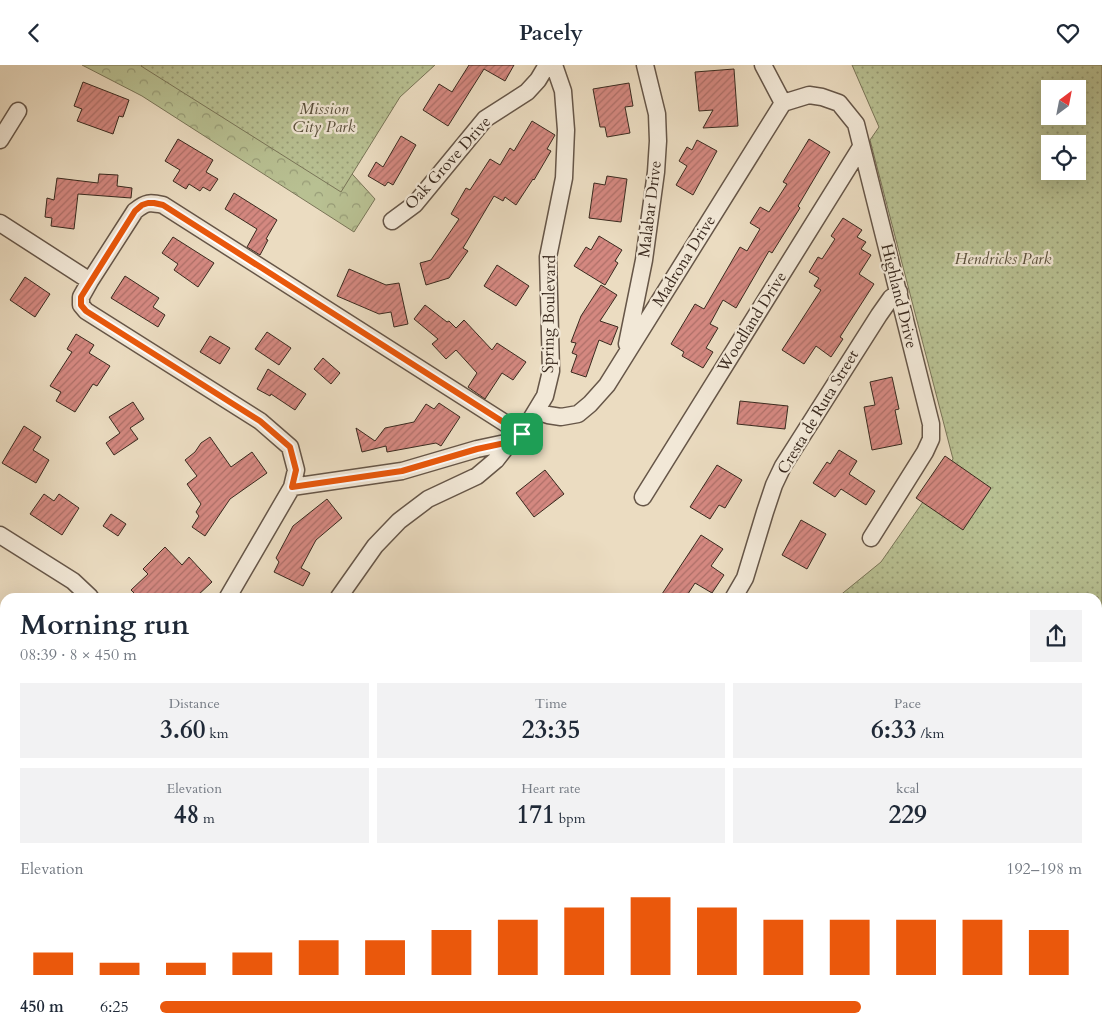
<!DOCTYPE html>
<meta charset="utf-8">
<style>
:root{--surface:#fff;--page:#f2f2f3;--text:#1f2937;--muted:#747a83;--accent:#ea580c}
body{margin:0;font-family:Cardo,serif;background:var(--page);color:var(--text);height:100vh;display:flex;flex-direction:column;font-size:19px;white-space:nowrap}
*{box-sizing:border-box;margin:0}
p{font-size:16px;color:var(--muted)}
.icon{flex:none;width:28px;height:28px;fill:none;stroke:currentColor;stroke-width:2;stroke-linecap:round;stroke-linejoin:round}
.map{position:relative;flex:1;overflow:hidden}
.drawer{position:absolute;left:0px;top:528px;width:1102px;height:444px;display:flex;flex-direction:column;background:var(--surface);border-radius:15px 15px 0 0;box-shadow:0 5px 20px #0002}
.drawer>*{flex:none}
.needle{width:32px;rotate:32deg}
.controls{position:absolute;left:1041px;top:15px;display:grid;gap:10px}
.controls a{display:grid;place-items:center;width:45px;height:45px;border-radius:0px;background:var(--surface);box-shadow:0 5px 20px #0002;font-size:25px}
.pin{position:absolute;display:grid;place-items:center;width:42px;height:42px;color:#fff;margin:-21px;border-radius:10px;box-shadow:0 2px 8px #0006}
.round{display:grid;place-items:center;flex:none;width:52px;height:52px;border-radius:0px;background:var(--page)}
.head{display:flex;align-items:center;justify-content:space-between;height:85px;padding:0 20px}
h1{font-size:28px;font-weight:800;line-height:38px}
.figures{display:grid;grid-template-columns:repeat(3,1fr);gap:8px;height:85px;padding:5px 20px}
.figures div{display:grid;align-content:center;border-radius:0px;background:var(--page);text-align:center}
.figures b{font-size:25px;font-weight:800}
.figures small{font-size:14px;font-weight:400}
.figures p{font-size:14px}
.chart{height:140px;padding:10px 20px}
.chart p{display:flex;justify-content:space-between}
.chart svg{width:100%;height:90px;margin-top:5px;stroke:var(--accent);stroke-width:6}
ul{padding:0 20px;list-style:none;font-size:16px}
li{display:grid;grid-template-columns:80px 60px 1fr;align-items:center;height:38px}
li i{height:12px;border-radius:6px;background:var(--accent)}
header{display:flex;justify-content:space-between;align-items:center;height:65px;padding:0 20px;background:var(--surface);font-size:22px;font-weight:800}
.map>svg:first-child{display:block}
.forest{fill:url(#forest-crowns);stroke:#797558}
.park{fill:url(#park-dots);stroke:#797558;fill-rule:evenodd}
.building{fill:url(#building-hatch);stroke:#3a2a1f}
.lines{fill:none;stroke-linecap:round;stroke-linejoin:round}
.minor-casing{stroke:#665648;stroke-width:19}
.minor{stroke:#f2e8d7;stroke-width:16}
.route-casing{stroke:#fff;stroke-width:10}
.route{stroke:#ea580c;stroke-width:6}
.labels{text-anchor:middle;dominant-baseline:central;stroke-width:4.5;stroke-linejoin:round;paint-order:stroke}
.park-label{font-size:16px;font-style:italic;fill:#5a503c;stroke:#f2e8d7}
.street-label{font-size:16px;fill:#3a2a1f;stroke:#f2e8d7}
</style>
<header><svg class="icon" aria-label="back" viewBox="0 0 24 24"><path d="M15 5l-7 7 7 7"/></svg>Pacely<svg class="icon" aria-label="heart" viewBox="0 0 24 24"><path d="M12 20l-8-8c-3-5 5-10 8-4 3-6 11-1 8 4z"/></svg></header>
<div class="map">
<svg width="1102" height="971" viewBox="0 0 1102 971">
<defs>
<pattern id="forest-crowns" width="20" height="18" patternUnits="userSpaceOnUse" patternTransform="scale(1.25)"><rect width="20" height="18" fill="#b8c092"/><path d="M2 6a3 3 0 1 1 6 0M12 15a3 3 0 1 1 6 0" fill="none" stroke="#979c77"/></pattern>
<pattern id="park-dots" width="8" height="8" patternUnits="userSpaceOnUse" patternTransform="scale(1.25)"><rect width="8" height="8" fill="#b8c092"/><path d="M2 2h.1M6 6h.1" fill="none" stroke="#979c77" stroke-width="1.8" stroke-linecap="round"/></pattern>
<pattern id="building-hatch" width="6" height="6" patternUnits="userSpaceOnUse" patternTransform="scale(1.25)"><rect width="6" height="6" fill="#d48880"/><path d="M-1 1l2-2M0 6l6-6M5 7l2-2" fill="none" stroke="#ad6f68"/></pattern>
</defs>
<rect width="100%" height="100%" fill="#ebdcc1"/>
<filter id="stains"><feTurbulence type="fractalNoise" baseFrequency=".004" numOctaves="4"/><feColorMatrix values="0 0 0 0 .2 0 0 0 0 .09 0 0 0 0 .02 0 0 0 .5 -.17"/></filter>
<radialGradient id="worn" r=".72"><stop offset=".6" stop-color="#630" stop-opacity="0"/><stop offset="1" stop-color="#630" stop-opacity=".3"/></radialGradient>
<path class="forest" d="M 82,0 L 332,0 L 343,99 L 375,134 L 354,167 L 142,31 Z"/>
<path class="park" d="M 142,0 L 435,0 L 400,32 L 341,127 L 141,1 Z
M 852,0 L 1102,0 L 1102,719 L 1098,716 L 1098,532 L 838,532 L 881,497 L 953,394 L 870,75 L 879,62 ZM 1050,24 L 1078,24 L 1078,51 L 1050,51 ZM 1050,79 L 1078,79 L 1078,106 L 1050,106 Z"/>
<path class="building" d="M 469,0 L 514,0 L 505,16 L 484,4 L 448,61 L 423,45 L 439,19 L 452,27 Z
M 734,4 L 738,61 L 703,63 L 713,45 L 699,46 L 695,7 Z
M 83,17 L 129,35 L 123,52 L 119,51 L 113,69 L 77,56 L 82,44 L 74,41 Z
M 629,18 L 633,41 L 625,42 L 630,68 L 607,72 L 605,62 L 600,62 L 593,24 Z
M 532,56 L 555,70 L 547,84 L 551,86 L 534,115 L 533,114 L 516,140 L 505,132 L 503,136 L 494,131 L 463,183 L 468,186 L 449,213 L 426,220 L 420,198 L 431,195 L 459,154 L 451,149 L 466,123 L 470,125 L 490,94 L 500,100 L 510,83 L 514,86 Z
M 401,71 L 416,80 L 393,120 L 388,117 L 385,121 L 368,111 L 376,97 L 383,102 Z
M 178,74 L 213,95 L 206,107 L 218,114 L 210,126 L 203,122 L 200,126 L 189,119 L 186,124 L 173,116 L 180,105 L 165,96 Z
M 809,74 L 830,87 L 798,141 L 800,143 L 772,188 L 769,186 L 736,243 L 723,235 L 710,259 L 718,263 L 706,283 L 713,287 L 703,303 L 682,291 L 684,287 L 671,279 L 695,239 L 704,244 L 740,182 L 747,186 L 760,164 L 750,158 L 760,142 L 769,147 L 787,119 L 783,117 Z
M 697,75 L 717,86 L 693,130 L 676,120 L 687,101 L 679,96 L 687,82 L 692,85 Z
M 99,109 L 118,110 L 117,121 L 132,123 L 131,133 L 78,129 L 74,164 L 51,161 L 52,153 L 45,152 L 47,133 L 54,135 L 57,113 L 98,118 Z
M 607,111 L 627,114 L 621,157 L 589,153 L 594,118 L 605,120 Z
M 234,128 L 277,155 L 266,174 L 268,175 L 260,190 L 247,182 L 257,164 L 225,144 Z
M 843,153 L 862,165 L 857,172 L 866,177 L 861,184 L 871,190 L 859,209 L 874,219 L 840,272 L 843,274 L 831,292 L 816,281 L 804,299 L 782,285 L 821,225 L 814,221 L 819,213 L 809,207 L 818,192 L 822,194 L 835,174 L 831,171 Z
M 599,171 L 622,185 L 615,196 L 618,198 L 605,220 L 574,201 L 586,182 L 591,185 Z
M 173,172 L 214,198 L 198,222 L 174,205 L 178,199 L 162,188 Z
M 497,200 L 529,221 L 516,241 L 484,221 Z
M 349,204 L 386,220 L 399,218 L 408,259 L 394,262 L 391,247 L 379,249 L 337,231 Z
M 125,211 L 159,233 L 153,242 L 165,250 L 158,262 L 111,233 Z
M 25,212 L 50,229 L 35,252 L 10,235 Z
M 601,220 L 617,230 L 600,256 L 618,262 L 611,280 L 599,275 L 586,312 L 571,307 L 577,290 L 572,288 L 576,278 L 571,277 L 581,251 Z
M 425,240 L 447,257 L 449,256 L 456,263 L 464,255 L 492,285 L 497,278 L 526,297 L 513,315 L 502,308 L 485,334 L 468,322 L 477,308 L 456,285 L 446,294 L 432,279 L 438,274 L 414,254 Z
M 267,267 L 291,283 L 279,300 L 255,284 Z
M 76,269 L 94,280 L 89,288 L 110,301 L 97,321 L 93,319 L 75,347 L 56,336 L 61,327 L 50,321 L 72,287 L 67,284 Z
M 210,271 L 230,283 L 220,299 L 200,287 Z
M 323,293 L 340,308 L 331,319 L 314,304 Z
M 268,304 L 306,329 L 295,345 L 271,329 L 270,331 L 257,324 Z
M 892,312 L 899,344 L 895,345 L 902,379 L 872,385 L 864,342 L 875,340 L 870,317 Z
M 740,336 L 788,341 L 785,364 L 737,359 Z
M 133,337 L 144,354 L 130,363 L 138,374 L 114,390 L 106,378 L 120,368 L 109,352 Z
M 439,338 L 460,352 L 441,381 L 436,378 L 387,387 L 386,381 L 362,387 L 356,363 L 375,376 L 385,363 L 414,357 L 426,339 L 434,344 Z
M 24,361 L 41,372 L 33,385 L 49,395 L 36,418 L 2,398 Z
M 210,372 L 231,402 L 252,387 L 267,408 L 230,434 L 205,471 L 192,462 L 199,451 L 196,447 L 201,439 L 187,419 L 197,411 L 185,395 L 195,387 L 201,378 Z
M 839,385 L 857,396 L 849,409 L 875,426 L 866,440 L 841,424 L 835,432 L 813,418 L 827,397 L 830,399 Z
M 945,391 L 991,423 L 963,465 L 916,433 Z
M 717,400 L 742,415 L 725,443 L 719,440 L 710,454 L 690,442 Z
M 545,405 L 564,429 L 534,452 L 516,428 Z
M 44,429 L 54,436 L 59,429 L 79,443 L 62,470 L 30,449 Z
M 327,434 L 342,453 L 316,475 L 301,503 L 310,508 L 303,521 L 274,507 L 279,497 L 276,493 L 293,461 Z
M 111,449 L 126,459 L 118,471 L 103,461 Z
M 801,455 L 826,469 L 807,504 L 782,490 Z
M 701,470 L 723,484 L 711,501 L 724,510 L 712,528 L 695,518 L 686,532 L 660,532 Z
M 165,482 L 182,500 L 189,492 L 212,517 L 196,532 L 138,532 L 131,525 L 148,509 L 143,504 Z"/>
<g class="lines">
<defs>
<path id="minor" d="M 763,0 L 783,38
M 783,38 L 809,30 L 822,32 L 839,38 L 856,59 L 931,359 L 931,374 L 925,387 L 871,473
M 0,75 L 18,46
M 392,156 L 415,139 L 485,54 L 527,27 L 538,15 L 547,0
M 0,158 L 90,216 L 81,232 L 81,240 L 86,246 L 260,356 L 290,382 L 296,405 L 292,422
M 90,216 L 135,146 C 146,137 150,137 163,140 L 522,369
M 627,279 L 644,195 L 656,107 L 658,76 L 657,49 L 645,0
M 536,346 L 548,350 L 561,352 L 578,349 L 590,339 L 607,320 L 783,38
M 643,432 L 861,82
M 0,470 L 73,516 L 90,532
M 228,532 L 292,422 L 402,406 L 477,384 L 510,377 L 522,369 L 545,331 L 551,306 L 548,192 L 564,113 L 566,65 L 563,26 L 554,0
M 339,532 L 375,481 L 399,456 L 428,434 L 477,411 L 496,395 L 510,377
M 734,532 L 745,513 L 765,447 L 774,420 L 783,401 L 879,250 L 891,233 L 899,227
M 246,966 L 247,971
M 34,971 L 35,966
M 391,971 L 392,966
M 464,971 L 466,966
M 860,971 L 863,966"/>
</defs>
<use href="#minor" class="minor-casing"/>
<use href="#minor" class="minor"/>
</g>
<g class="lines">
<defs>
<path id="route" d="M 148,138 L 154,138 L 163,140 L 522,369 L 510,377 L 477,384 L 402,406 L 292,422 L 296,405 L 290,382 L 260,356 L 86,246 L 81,240 L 81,232 L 135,146 L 142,140 Z"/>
</defs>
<use href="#route" class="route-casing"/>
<use href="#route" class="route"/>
</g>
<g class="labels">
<g class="park-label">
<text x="324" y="44">Mission<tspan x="324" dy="18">City Park</tspan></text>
<text x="1003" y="194">Hendricks Park</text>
</g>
<g class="street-label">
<text transform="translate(448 98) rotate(-48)">Oak Grove Drive</text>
<text transform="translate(650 144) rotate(-83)">Malabar Drive</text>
<text transform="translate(684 196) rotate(-58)">Madrona Drive</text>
<text transform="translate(899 231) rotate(76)">Highland Drive</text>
<text transform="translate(549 249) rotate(-89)">Spring Boulevard</text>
<text transform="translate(752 257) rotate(-58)">Woodland Drive</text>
<text transform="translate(818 347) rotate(-59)">Cresta de Ruta Street</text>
</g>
</g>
<rect width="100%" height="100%" filter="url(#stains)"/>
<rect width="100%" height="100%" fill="url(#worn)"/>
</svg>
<div class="controls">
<a><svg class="needle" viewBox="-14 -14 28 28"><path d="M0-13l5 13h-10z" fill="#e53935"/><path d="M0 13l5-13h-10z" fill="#747a83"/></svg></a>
<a><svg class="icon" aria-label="locate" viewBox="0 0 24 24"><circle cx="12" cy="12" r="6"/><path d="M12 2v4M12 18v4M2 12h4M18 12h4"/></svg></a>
</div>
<div class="pin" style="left:522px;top:369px;background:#1e9e55"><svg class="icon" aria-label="arrive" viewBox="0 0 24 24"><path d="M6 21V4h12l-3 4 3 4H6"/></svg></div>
<section class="drawer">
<div class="head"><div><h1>Morning run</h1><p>08:39 · 8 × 450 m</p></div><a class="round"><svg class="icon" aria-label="share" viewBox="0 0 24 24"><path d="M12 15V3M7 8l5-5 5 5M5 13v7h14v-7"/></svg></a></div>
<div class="figures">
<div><p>Distance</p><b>3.60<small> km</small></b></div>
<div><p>Time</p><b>23:35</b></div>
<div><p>Pace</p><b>6:33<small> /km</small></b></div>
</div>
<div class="figures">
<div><p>Elevation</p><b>48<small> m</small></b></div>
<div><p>Heart rate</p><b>171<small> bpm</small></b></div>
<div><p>kcal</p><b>229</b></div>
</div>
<div class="chart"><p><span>Elevation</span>192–198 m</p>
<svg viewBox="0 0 160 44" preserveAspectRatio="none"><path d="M5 44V33M15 44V38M25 44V38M35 44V33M45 44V27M55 44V27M65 44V22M75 44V17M85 44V11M95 44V6M105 44V11M115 44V17M125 44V17M135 44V17M145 44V17M155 44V22"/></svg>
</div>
<ul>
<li><b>450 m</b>6:25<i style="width:76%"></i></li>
</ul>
</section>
</div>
